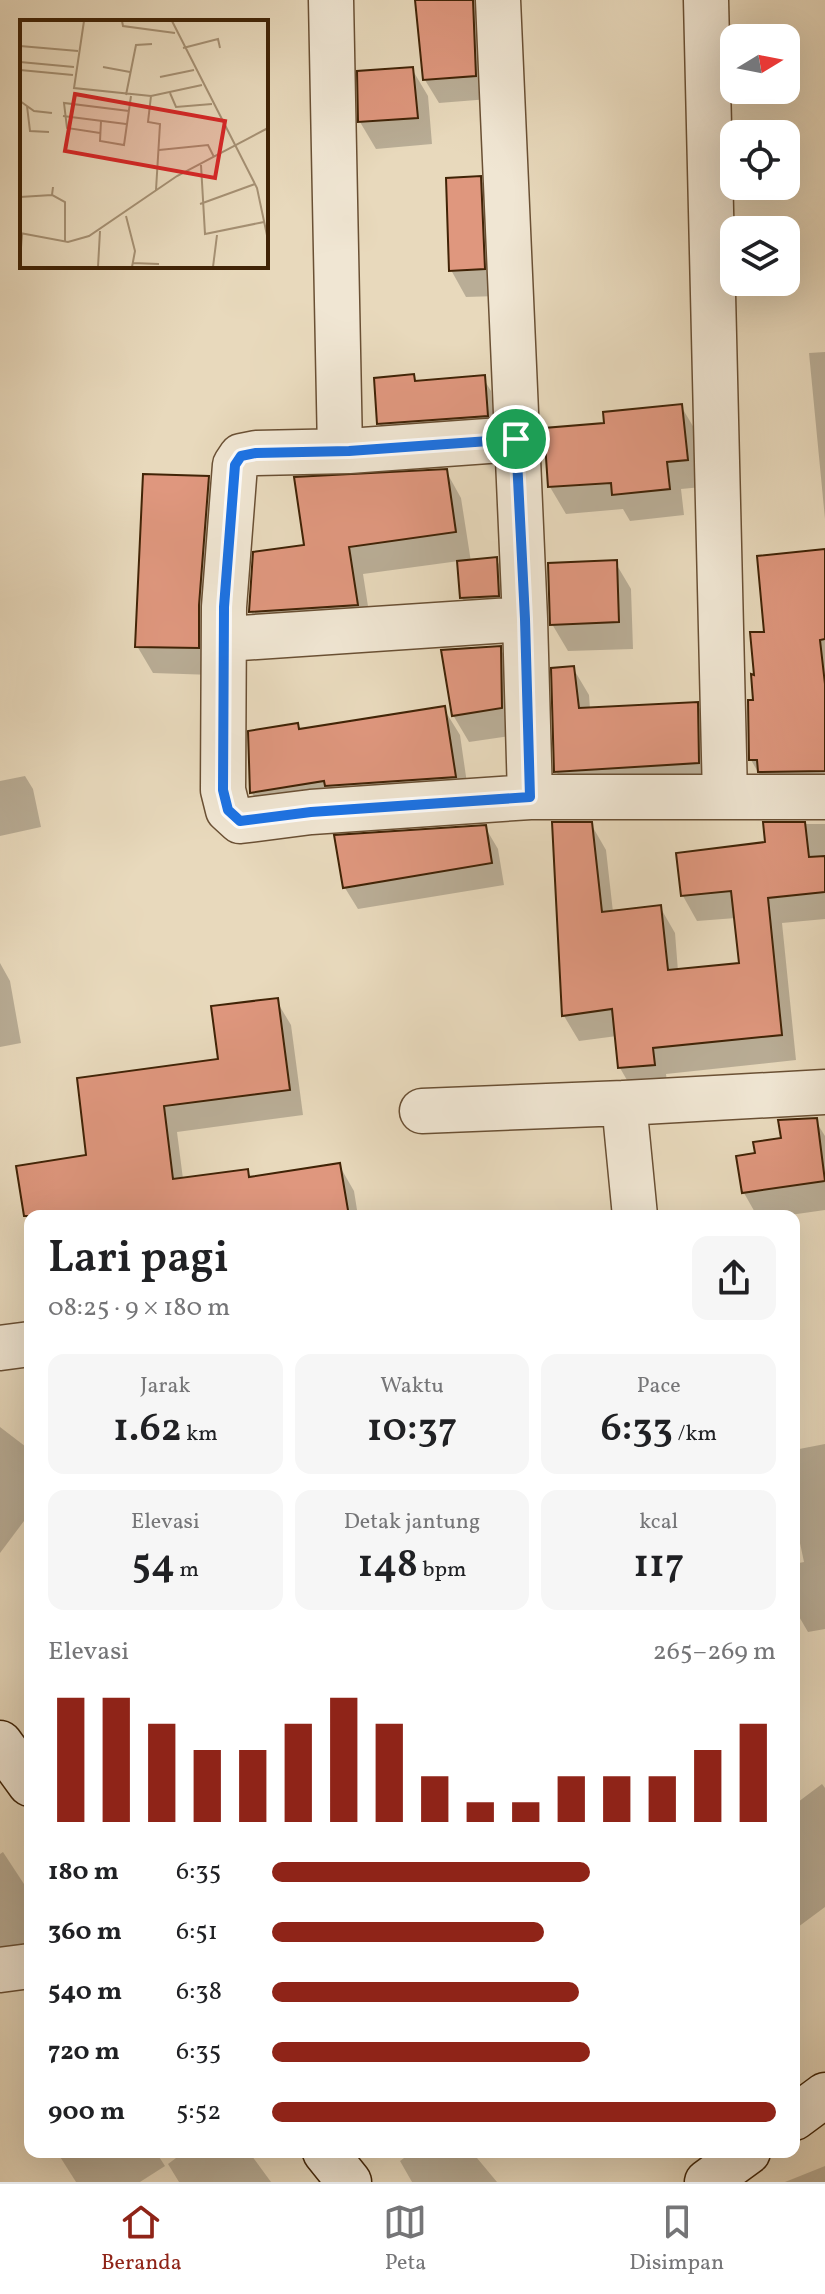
<!DOCTYPE html>
<html lang="id">
<meta charset="utf-8">
<style>
:root{--surface:#fff;--page:#f6f6f6;--text:#202124;--muted:#757577;--line:#e0e0e0;--accent:#8f2418}
body{margin:0;font-family:Vollkorn,serif;background:var(--page);color:var(--text);height:100vh;display:flex;flex-direction:column;font-size:30px;white-space:nowrap}
*{box-sizing:border-box;margin:0}
p{font-size:26px;color:var(--muted)}
.icon{flex:none;width:44px;height:44px;fill:none;stroke:currentColor;stroke-width:2;stroke-linecap:round;stroke-linejoin:round}
.map{position:relative;flex:1;overflow:hidden}
.details{position:absolute;left:24px;top:1210px;width:776px;height:948px;display:flex;flex-direction:column;background:var(--surface);border-radius:16px;box-shadow:0 8px 32px #0002}
.details>*{flex:none}
.needle{width:52px;rotate:80deg}
.fabs{position:absolute;left:720px;top:24px;display:grid;gap:16px}
.fabs a{display:grid;place-items:center;width:80px;height:80px;border-radius:16px;background:var(--surface);box-shadow:0 8px 32px #0002;font-size:40px}
.pin{position:absolute;display:grid;place-items:center;width:68px;height:68px;color:#fff;margin:-34px;border:4px solid #fff;border-radius:50%;box-shadow:0 2px 8px #0007}
.round{display:grid;place-items:center;flex:none;width:84px;height:84px;border-radius:16px;background:var(--page)}
.summary{display:flex;align-items:center;justify-content:space-between;height:136px;padding:0 24px}
h1{font-size:44px;font-weight:600;line-height:60px}
.stats{display:grid;grid-template-columns:repeat(3,1fr);gap:12px;height:136px;padding:8px 24px}
.stats div{display:grid;align-content:center;border-radius:16px;background:var(--page);text-align:center}
.stats b{font-size:40px;font-weight:600}
.stats small{font-size:22px;font-weight:400}
.stats p{font-size:22px}
.chart{height:224px;padding:16px 24px}
.chart p{display:flex;justify-content:space-between}
.chart svg{width:100%;height:144px;margin-top:8px;stroke:var(--accent);stroke-width:6}
ul{padding:0 24px;list-style:none;font-size:26px}
li{display:grid;grid-template-columns:128px 96px 1fr;align-items:center;height:60px}
li i{height:20px;border-radius:10px;background:var(--accent)}
.tab-bar{display:flex;justify-content:space-around;align-items:center;height:112px;border-top:2px solid var(--line);background:var(--surface);font-size:22px;color:var(--muted)}
.tab-bar a{display:grid;justify-items:center;gap:4px}
.tab-bar .on{color:var(--accent)}
.map>svg:first-child{display:block}
.shadow{fill:#0003}
.building{fill:#df977e;stroke:#402306;stroke-width:2}
.lines{fill:none;stroke-linecap:round;stroke-linejoin:round}
.street-casing{stroke:#6a5034;stroke-width:47}
.secondary-casing{stroke:#402306;stroke-width:47}
.street{stroke:#f0e6d3;stroke-width:44}
.secondary{stroke:#f0e6d3;stroke-width:44}
.route-casing{stroke:#fff;stroke-width:16}
.route{stroke:#1a73e8;stroke-width:10}
.inset-road{fill:none;stroke:#a59073;stroke-width:2}
.view{fill:#d62828;fill-opacity:0.15;stroke:#d62828;stroke-width:4}
.inset-edge{fill:none;stroke:#402306;stroke-width:4}
</style>
<div class="map">
<svg width="825" height="2182" viewBox="0 0 825 2182">
<rect width="100%" height="100%" fill="#e8d9bc"/>
<filter id="stains"><feTurbulence type="fractalNoise" baseFrequency=".0025" numOctaves="4"/><feColorMatrix values="0 0 0 0 .2 0 0 0 0 .09 0 0 0 0 .02 0 0 0 .5 -.17"/></filter>
<radialGradient id="worn" r=".72"><stop offset=".6" stop-color="#630" stop-opacity="0"/><stop offset="1" stop-color="#630" stop-opacity=".3"/></radialGradient>
<path class="shadow" d="M 417,0 L 493,0 L 489,99 L 439,103 L 425,80 Z
M 412,69 L 428,96 L 432,144 L 376,149 L 360,122 Z
M 480,178 L 495,205 L 499,296 L 466,297 L 451,270 Z
M 825,352 L 825,519 L 809,353 Z
M 413,376 L 417,383 L 483,378 L 491,391 L 495,429 L 387,437 L 379,423 Z
M 681,406 L 697,433 L 702,487 L 681,489 L 684,515 L 630,521 L 623,509 L 566,514 L 550,487 L 607,425 Z
M 446,471 L 461,498 L 471,562 L 496,559 L 504,573 L 506,609 L 470,611 L 462,598 L 459,561 L 363,574 L 372,632 L 266,639 L 251,612 L 255,554 L 307,546 Z
M 208,478 L 223,505 L 213,675 L 153,673 L 137,646 Z
M 825,551 L 825,797 L 766,786 L 751,760 L 757,677 L 767,633 Z
M 615,562 L 631,589 L 633,649 L 568,651 L 552,624 Z
M 500,648 L 515,675 L 517,735 L 469,742 L 453,715 Z
M 573,668 L 589,695 L 590,709 L 697,704 L 712,731 L 714,790 L 572,798 L 556,771 Z
M 444,709 L 460,735 L 470,804 L 267,819 L 252,793 L 297,725 L 301,731 Z
M 25,776 L 33,789 L 41,827 L 0,836 L 0,781 Z
M 591,824 L 606,850 L 613,912 L 660,907 L 675,933 L 678,971 L 741,965 L 736,918 L 697,921 L 683,896 L 767,844 L 765,824 L 825,824 L 825,919 L 782,923 L 796,1060 L 666,1074 L 668,1091 L 635,1094 L 620,1068 L 617,1036 L 579,1041 L 564,1016 Z
M 485,827 L 498,849 L 504,885 L 358,909 L 345,888 Z
M 0,963 L 10,981 L 21,1043 L 0,1047 Z
M 276,1000 L 291,1025 L 303,1115 L 177,1132 L 183,1179 L 247,1171 L 252,1179 L 339,1165 L 354,1191 L 358,1216 L 30,1216 L 30,1241 L 18,1167 L 88,1156 L 221,1061 Z
M 815,1120 L 825,1136 L 825,1210 L 783,1216 L 757,1216 L 744,1193 L 758,1155 Z
M 0,1427 L 30,1450 L 30,1513 L 0,1553 Z
M 825,1444 L 825,1629 L 808,1632 L 794,1608 L 794,1564 L 804,1562 L 794,1515 L 794,1450 Z
M 822,1784 L 825,1788 L 825,1907 L 794,1930 L 794,1805 Z
M 3,1852 L 24,1884 L 30,1879 L 30,1969 L 0,1959 L 0,1854 Z
M 57,2152 L 156,2152 L 165,2166 L 140,2182 L 76,2182 Z
M 184,2152 L 249,2152 L 271,2182 L 179,2182 L 168,2164 Z
M 412,2152 L 472,2152 L 497,2182 L 412,2182 L 400,2161 Z
M 825,2166 L 825,2182 L 785,2182 Z"/>
<path class="building" d="M 415,0 L 473,0 L 476,76 L 423,80 Z
M 413,67 L 418,118 L 358,122 L 357,71 Z
M 481,176 L 485,269 L 449,271 L 446,178 Z
M 414,374 L 415,381 L 485,375 L 488,416 L 377,424 L 374,378 Z
M 682,404 L 688,460 L 667,462 L 670,489 L 612,495 L 611,483 L 548,487 L 544,428 L 604,423 L 603,412 Z
M 447,469 L 456,532 L 349,547 L 358,605 L 249,612 L 253,552 L 304,545 L 294,477 Z
M 143,474 L 209,476 L 199,605 L 199,648 L 135,647 Z
M 825,549 L 825,639 L 820,640 L 825,684 L 825,771 L 758,772 L 757,760 L 749,760 L 748,700 L 753,700 L 751,674 L 754,675 L 750,632 L 764,632 L 757,556 Z
M 497,557 L 499,596 L 460,598 L 457,561 Z
M 617,560 L 619,622 L 550,625 L 548,563 Z
M 501,646 L 502,708 L 452,716 L 441,650 Z
M 574,666 L 579,708 L 698,702 L 699,763 L 554,772 L 551,668 Z
M 445,706 L 456,777 L 325,786 L 324,781 L 250,793 L 248,731 L 298,723 L 299,729 Z
M 552,822 L 592,822 L 602,912 L 661,905 L 668,970 L 739,963 L 731,891 L 681,896 L 676,853 L 765,842 L 763,822 L 805,822 L 809,857 L 825,856 L 825,892 L 768,898 L 782,1035 L 653,1048 L 655,1065 L 618,1068 L 612,1009 L 562,1016 Z
M 486,825 L 492,863 L 343,888 L 334,835 Z
M 278,998 L 290,1090 L 164,1106 L 173,1179 L 248,1169 L 249,1177 L 340,1163 L 349,1216 L 24,1216 L 16,1166 L 86,1155 L 77,1078 L 218,1059 L 211,1006 Z
M 817,1118 L 825,1181 L 742,1193 L 736,1156 L 755,1153 L 753,1142 L 781,1138 L 778,1120 Z"/>
<g class="lines">
<defs>
<path id="street" d="M 331,0 L 340,451
M 498,0 L 525,619 L 530,797
M 706,0 L 725,797
M 516,439 L 349,451 L 256,453 L 241,456 L 235,465 L 224,607 L 223,790 L 228,810 L 240,821 L 311,812 L 530,797 L 825,797
M 226,639 L 525,619
M 422,1111 L 624,1103
M 635,1216 L 624,1103 L 825,1092
M 0,1348 L 30,1344
M 0,1970 L 30,1966"/>
<path id="secondary" d="M 0,1743 L 30,1784
M 794,2118 L 825,2095
M 325,2152 L 349,2182
M 707,2182 L 748,2152"/>
</defs>
<use href="#street" class="street-casing"/>
<use href="#secondary" class="secondary-casing"/>
<use href="#street" class="street"/>
<use href="#secondary" class="secondary"/>
</g>
<g class="lines">
<defs>
<path id="route" d="M 516,439 L 525,619 L 530,797 L 311,812 L 240,821 L 228,810 L 223,790 L 224,607 L 235,465 L 241,456 L 256,453 L 349,451 Z"/>
</defs>
<use href="#route" class="route-casing"/>
<use href="#route" class="route"/>
</g>
<g transform="translate(20 20)">
<rect width="248" height="248" fill="#e8d9bc"/>
<path class="inset-road" d="M 64,1 L 54,68 L 131,76 L 182,65M 102,1 L 103,6 L 155,13M 152,1 L 237,168 L 248,220M 0,26 L 58,31M 163,28 L 198,19 L 200,28M 0,42 L 54,47M 83,47 L 110,52M 0,50 L 53,55M 140,57 L 174,50M 150,73 L 156,87 L 192,84M 106,75 L 116,25 L 132,24M 131,76 L 128,102 L 140,104 L 136,170M 0,81 L 14,91 L 32,93M 7,86 L 10,111 L 29,112M 43,96 L 106,104M 81,101 L 80,121 L 104,125 L 111,76M 80,113 L 47,108 L 44,83 L 109,91M 139,130 L 188,125 L 194,137M 181,145 L 185,214 L 244,202M 33,167 L 32,175 L 45,182 L 45,221M 0,177 L 32,175M 180,184 L 235,164M 106,196 L 115,231 L 112,247M 0,213 L 48,222 L 69,216 L 157,156 L 248,108M 0,241 L 2,214M 112,243 L 139,244M 78,247 L 80,211M 193,247 L 197,215"/>
<path class="view" d="M 55,74 L 205,101 L 195,158 L 45,131 Z"/>
<rect width="248" height="248" class="inset-edge"/>
</g>
<rect width="100%" height="100%" filter="url(#stains)"/>
<rect width="100%" height="100%" fill="url(#worn)"/>
</svg>
<div class="fabs">
<a><svg class="needle" viewBox="-14 -14 28 28"><path d="M0-13l5 13h-10z" fill="#e53935"/><path d="M0 13l5-13h-10z" fill="#757577"/></svg></a>
<a><svg class="icon" aria-label="locate" viewBox="0 0 24 24"><circle cx="12" cy="12" r="6"/><path d="M12 2v4M12 18v4M2 12h4M18 12h4"/></svg></a>
<a><svg class="icon" aria-label="layers" viewBox="0 0 24 24"><path d="M12 4l9 5-9 5-9-5zM3 14l9 5 9-5"/></svg></a>
</div>
<div class="pin" style="left:516px;top:439px;background:#1e9e55"><svg class="icon" aria-label="arrive" viewBox="0 0 24 24"><path d="M6 21V4h12l-3 4 3 4H6"/></svg></div>
<section class="details">
<div class="summary"><div><h1>Lari pagi</h1><p>08:25 · 9 × 180 m</p></div><a class="round"><svg class="icon" aria-label="share" viewBox="0 0 24 24"><path d="M12 15V3M7 8l5-5 5 5M5 13v7h14v-7"/></svg></a></div>
<div class="stats">
<div><p>Jarak</p><b>1.62<small> km</small></b></div>
<div><p>Waktu</p><b>10:37</b></div>
<div><p>Pace</p><b>6:33<small> /km</small></b></div>
</div>
<div class="stats">
<div><p>Elevasi</p><b>54<small> m</small></b></div>
<div><p>Detak jantung</p><b>148<small> bpm</small></b></div>
<div><p>kcal</p><b>117</b></div>
</div>
<div class="chart"><p><span>Elevasi</span>265–269 m</p>
<svg viewBox="0 0 160 44" preserveAspectRatio="none"><path d="M5 44V6M15 44V6M25 44V14M35 44V22M45 44V22M55 44V14M65 44V6M75 44V14M85 44V30M95 44V38M105 44V38M115 44V30M125 44V30M135 44V30M145 44V22M155 44V14"/></svg>
</div>
<ul>
<li><b>180 m</b>6:35<i style="width:63%"></i></li>
<li><b>360 m</b>6:51<i style="width:54%"></i></li>
<li><b>540 m</b>6:38<i style="width:61%"></i></li>
<li><b>720 m</b>6:35<i style="width:63%"></i></li>
<li><b>900 m</b>5:52<i style="width:100%"></i></li>
</ul>
</section>
</div>
<nav class="tab-bar">
<a class="on"><svg class="icon" aria-label="home" viewBox="0 0 24 24"><path d="M3 11l9-7 9 7M6 9v11h12V9"/></svg>Beranda</a>
<a><svg class="icon" aria-label="map" viewBox="0 0 24 24"><path d="M3 6l6-2 6 2 6-2v14l-6 2-6-2-6 2zM9 4v14M15 6v14"/></svg>Peta</a>
<a><svg class="icon" aria-label="saved" viewBox="0 0 24 24"><path d="M7 4h10v16l-5-4-5 4z"/></svg>Disimpan</a>
</nav>
